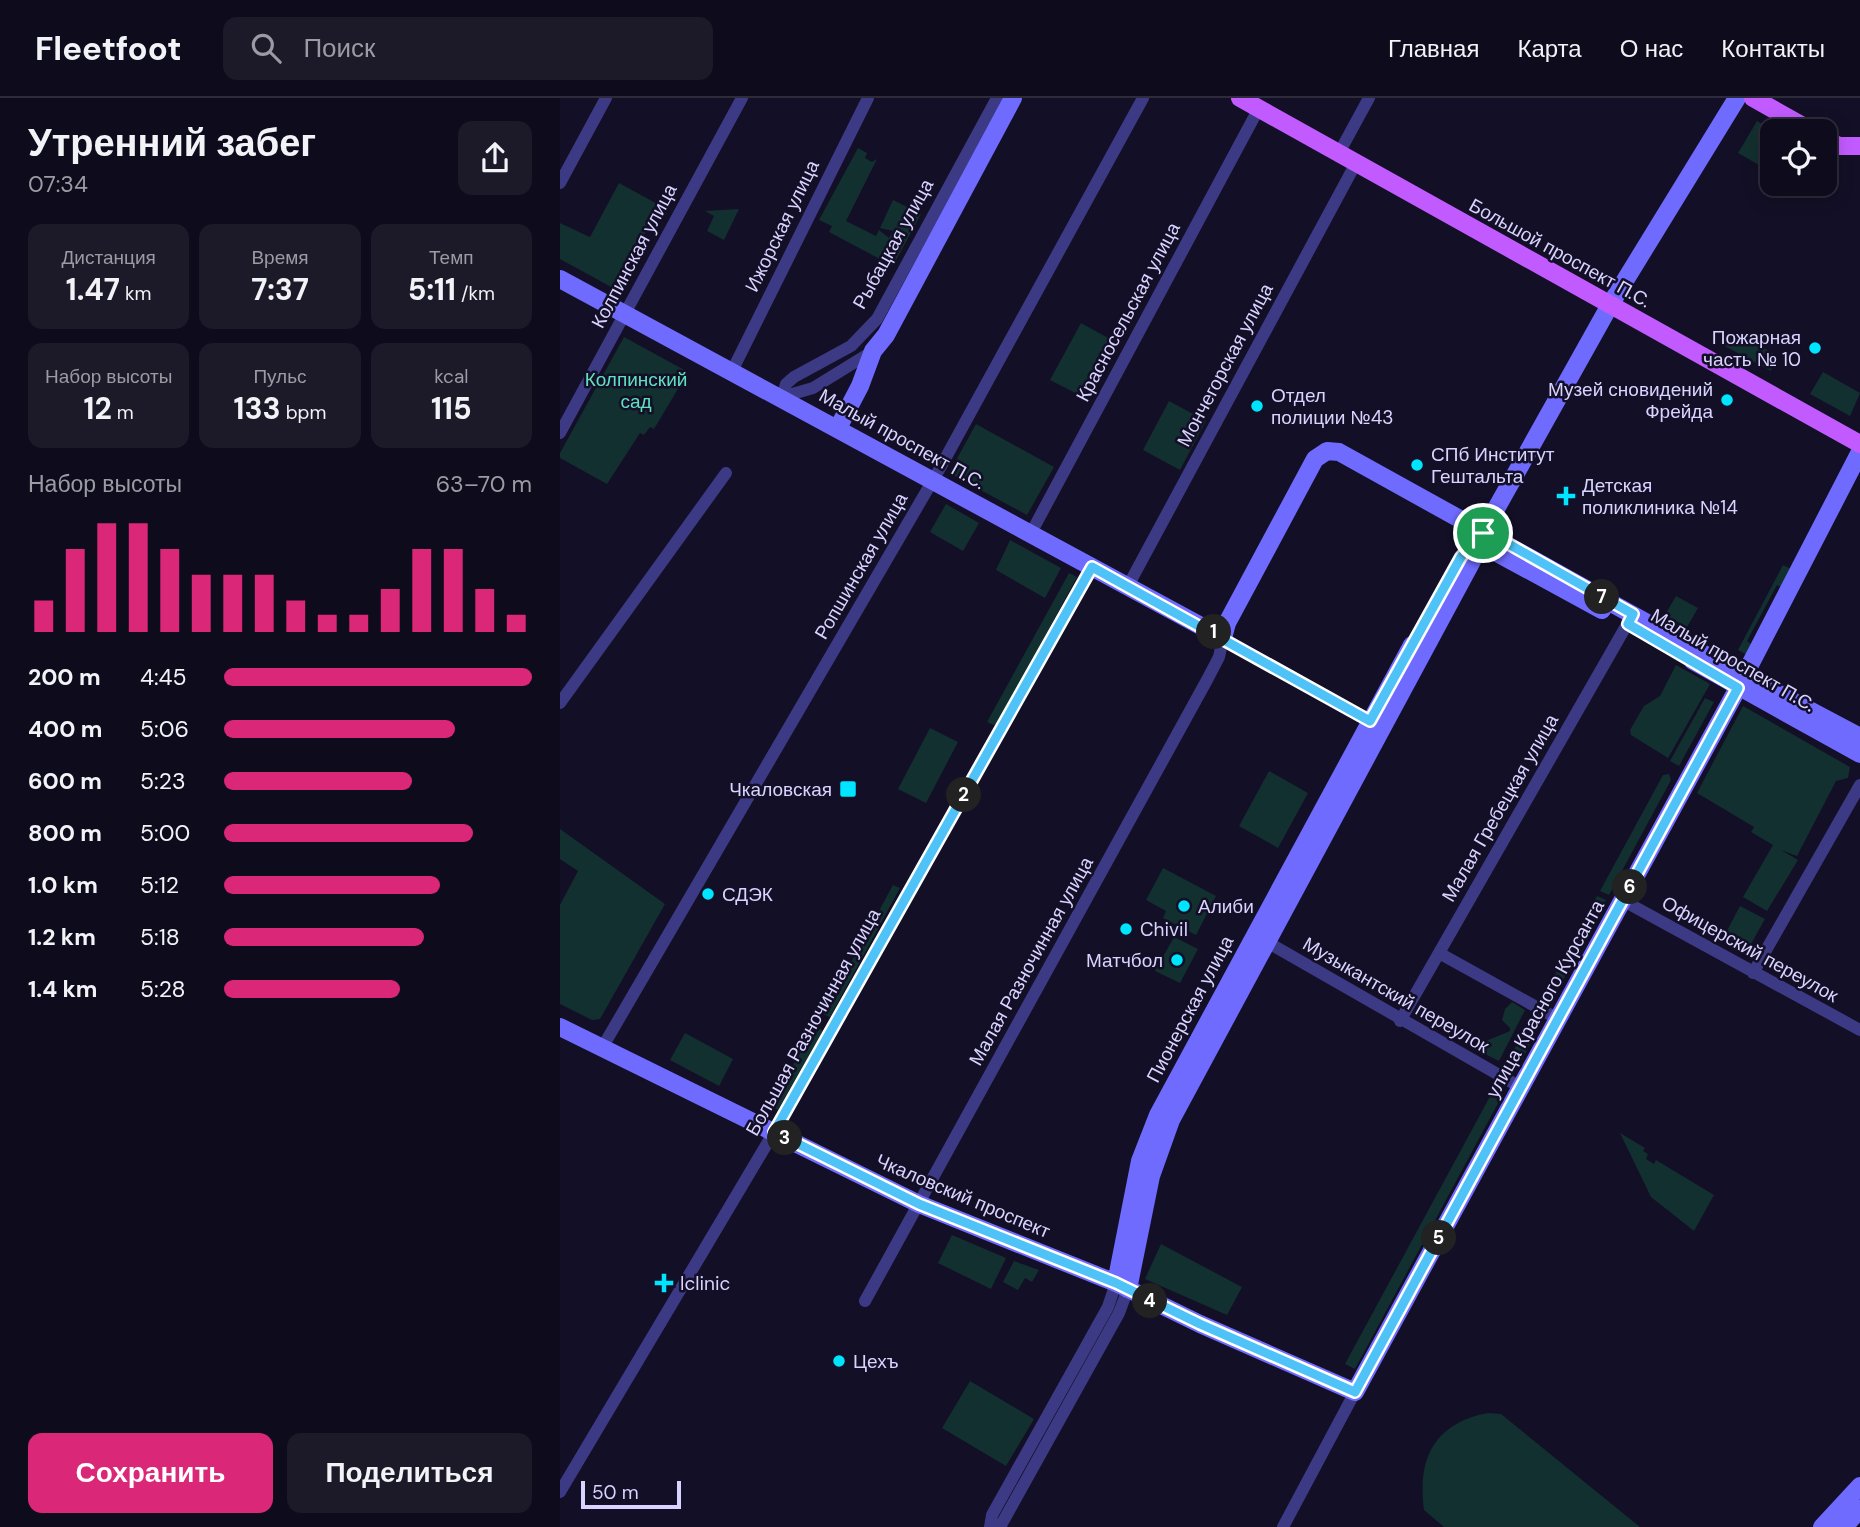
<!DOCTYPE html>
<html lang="ru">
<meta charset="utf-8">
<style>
:root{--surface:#0e0b1c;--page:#1c1929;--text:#f1f3f6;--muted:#9b9ba3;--line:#2e2b3b;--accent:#db2777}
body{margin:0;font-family:"DM Sans",sans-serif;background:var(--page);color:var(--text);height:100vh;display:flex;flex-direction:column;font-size:26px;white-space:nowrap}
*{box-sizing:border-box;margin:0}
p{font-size:23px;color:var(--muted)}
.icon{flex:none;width:38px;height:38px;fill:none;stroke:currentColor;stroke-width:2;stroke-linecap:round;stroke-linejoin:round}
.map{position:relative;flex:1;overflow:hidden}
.details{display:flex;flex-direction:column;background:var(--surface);width:560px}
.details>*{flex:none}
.tools{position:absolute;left:1200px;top:21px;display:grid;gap:14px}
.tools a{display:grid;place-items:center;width:77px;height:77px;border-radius:14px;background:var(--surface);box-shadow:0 4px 18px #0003,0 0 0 2px var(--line);font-size:35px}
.scale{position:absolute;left:21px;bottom:18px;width:100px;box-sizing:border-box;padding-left:7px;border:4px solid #d9d4ff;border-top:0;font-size:19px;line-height:24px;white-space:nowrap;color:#d9d4ff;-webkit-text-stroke:5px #130f26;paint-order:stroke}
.pin{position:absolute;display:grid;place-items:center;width:60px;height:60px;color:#fff;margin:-30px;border:4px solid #fff;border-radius:50%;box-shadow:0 2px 7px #0007}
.km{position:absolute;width:35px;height:35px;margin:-18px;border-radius:50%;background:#222;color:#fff;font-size:19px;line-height:35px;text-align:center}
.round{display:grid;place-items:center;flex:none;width:74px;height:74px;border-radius:14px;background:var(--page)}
.overview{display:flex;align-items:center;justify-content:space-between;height:119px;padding:0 28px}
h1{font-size:38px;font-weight:700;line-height:52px}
.figures{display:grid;grid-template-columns:repeat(3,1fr);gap:10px;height:119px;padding:7px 28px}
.figures div{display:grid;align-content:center;border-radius:14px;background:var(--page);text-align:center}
.figures b{font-size:30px;font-weight:700}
.figures small{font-size:19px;font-weight:400}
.figures p{font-size:19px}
.chart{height:196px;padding:14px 28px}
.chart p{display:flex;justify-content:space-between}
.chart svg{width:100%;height:126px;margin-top:7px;stroke:var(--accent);stroke-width:6}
.cta{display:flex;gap:14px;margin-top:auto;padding:14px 28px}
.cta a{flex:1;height:80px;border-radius:14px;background:var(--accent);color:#fff;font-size:28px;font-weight:700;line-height:80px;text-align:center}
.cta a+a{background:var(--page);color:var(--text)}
ul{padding:0 28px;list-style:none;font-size:23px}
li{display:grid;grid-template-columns:112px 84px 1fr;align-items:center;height:52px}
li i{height:18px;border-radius:9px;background:var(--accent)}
header{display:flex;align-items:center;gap:42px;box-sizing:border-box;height:98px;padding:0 35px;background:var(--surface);border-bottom:2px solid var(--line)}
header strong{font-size:33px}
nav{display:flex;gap:38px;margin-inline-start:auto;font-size:24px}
.search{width:490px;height:63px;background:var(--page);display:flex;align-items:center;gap:18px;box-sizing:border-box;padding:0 24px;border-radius:14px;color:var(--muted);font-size:26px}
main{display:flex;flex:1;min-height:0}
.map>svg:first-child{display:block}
.green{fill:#12302f}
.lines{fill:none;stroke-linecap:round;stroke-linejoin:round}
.street{stroke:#3d3a85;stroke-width:12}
.secondary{stroke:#6f6bff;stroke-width:18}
.primary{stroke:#c25bff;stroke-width:18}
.route-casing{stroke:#fff;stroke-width:14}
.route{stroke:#4fc3f7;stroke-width:9}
.poi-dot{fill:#00e5ff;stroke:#130f26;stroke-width:2.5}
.labels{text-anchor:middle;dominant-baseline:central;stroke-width:5;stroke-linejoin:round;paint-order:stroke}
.street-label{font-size:19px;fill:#d9d4ff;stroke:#130f26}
.poi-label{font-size:19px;fill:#d9d4ff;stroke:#130f26;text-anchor:start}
.park-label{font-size:19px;fill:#5fe0c0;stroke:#130f26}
</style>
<header>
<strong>Fleetfoot</strong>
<div class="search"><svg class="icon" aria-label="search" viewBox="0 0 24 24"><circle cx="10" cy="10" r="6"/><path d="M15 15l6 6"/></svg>Поиск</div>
<nav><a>Главная</a><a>Карта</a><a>О нас</a><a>Контакты</a></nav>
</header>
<main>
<section class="details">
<div class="overview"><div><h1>Утренний забег</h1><p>07:34</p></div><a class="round"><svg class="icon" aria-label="share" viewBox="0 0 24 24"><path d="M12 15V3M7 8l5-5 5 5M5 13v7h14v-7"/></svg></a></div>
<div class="figures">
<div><p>Дистанция</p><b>1.47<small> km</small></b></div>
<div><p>Время</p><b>7:37</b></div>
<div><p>Темп</p><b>5:11<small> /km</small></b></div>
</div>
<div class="figures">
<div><p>Набор высоты</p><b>12<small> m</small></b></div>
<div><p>Пульс</p><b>133<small> bpm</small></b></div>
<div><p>kcal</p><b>115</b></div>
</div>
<div class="chart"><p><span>Набор высоты</span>63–70 m</p>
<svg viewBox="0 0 160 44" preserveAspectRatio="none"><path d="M5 44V33M15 44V15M25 44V6M35 44V6M45 44V15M55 44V24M65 44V24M75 44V24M85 44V33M95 44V38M105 44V38M115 44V29M125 44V15M135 44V15M145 44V29M155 44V38"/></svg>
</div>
<ul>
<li><b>200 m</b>4:45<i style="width:100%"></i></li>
<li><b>400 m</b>5:06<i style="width:75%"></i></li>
<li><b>600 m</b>5:23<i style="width:61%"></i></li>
<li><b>800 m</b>5:00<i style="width:81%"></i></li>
<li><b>1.0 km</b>5:12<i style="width:70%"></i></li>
<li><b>1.2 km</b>5:18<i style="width:65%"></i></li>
<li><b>1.4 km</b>5:28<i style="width:57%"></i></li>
</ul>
<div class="cta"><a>Сохранить</a><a>Поделиться</a></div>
</section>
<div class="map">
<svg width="1300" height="1429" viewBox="0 0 1300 1429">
<rect width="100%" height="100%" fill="#130f26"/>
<path class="green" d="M 1197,23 L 1215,33 L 1213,33 L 1213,75 L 1178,55 Z
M 298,50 L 307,55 L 305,60 L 312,64 L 317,61 L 286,123 L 316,138 L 319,132 L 329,140 L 333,133 L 320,130 L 333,102 L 361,116 L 333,168 L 269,134 L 272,128 L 259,122 Z
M 59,85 L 101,108 L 53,190 L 0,161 L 0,125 L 30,139 Z
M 179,111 L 164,142 L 147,133 L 154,118 L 145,113 Z
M 521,225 L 559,246 L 529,302 L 490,282 Z
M 1176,234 L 1214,256 L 1216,261 L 1211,273 L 1161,246 Z
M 64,239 L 128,274 L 94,331 L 90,329 L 84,337 L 80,335 L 47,386 L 0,360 L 0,355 Z
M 1263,274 L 1300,295 L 1290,318 L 1250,296 Z
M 609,303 L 646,323 L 620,372 L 583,352 Z
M 416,326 L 494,369 L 467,417 L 389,375 Z
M 386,406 L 419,425 L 403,453 L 370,434 Z
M 450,442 L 501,470 L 485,500 L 436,472 Z
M 1223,467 L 1231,471 L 1222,489 L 1217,487 L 1187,543 L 1192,547 L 1187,557 L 1178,552 Z
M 509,475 L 517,479 L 436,628 L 427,624 Z
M 1116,498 L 1138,510 L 1127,529 L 1105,517 Z
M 1116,567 L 1150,586 L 1108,660 L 1071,637 L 1070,632 L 1084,608 L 1100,598 Z
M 1145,600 L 1154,604 L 1119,668 L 1110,663 Z
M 1183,608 L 1290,669 L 1288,680 L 1276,683 L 1237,758 L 1221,752 L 1238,762 L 1207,813 L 1183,799 L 1213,747 L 1191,734 L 1194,729 L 1137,695 Z
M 370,630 L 398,644 L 366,705 L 338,691 Z
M 709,673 L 748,695 L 718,750 L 679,728 Z
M 1109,676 L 1111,682 L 1049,797 L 1040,793 L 1103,677 Z
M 0,731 L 105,806 L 40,921 L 32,922 L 0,906 L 0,807 L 18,773 L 0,761 Z
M 603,770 L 656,798 L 636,837 L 603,820 L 606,813 L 586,802 Z
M 333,787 L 340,790 L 270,919 L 263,916 Z
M 1037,798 L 1046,802 L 989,908 L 980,904 Z
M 1180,808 L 1205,821 L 1186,855 L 1162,842 Z
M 614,839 L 638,851 L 620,885 L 595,873 Z
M 952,904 L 965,912 L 939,963 L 921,954 L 926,943 L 950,933 L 950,930 L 942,922 L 945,911 Z
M 973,915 L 983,920 L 962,962 L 950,967 L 947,965 Z
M 255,928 L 263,933 L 218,1012 L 210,1008 Z
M 125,935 L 173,961 L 159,988 L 110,962 Z
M 934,991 L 943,996 L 795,1271 L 785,1266 Z
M 1060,1035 L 1085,1050 L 1083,1053 L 1088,1056 L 1086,1061 L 1094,1066 L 1096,1062 L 1154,1097 L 1134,1133 L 1091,1099 Z
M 392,1137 L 446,1160 L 431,1191 L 378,1165 Z
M 601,1146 L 682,1189 L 667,1217 L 585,1181 Z
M 454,1163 L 479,1172 L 472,1184 L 465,1180 L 458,1192 L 443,1184 Z
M 410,1283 L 474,1321 L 446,1368 L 382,1330 Z
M 928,1315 L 941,1316 L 1080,1429 L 884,1429 L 864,1412 C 857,1361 874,1325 928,1315 Z"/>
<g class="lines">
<path class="street" d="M 779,55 L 809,0
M 0,85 L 46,0
M 313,253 L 253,290 L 222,299 L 226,286 L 234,279 L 291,248 L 317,221 L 437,0
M 172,273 L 308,0
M 0,335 L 182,0
M 471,435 L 699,10
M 568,488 L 796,65
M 0,605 L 166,375
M 1062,802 L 1300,932
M 700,840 L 960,989
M 879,855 L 998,921
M 1193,875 L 1300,687
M 840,923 L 1073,516
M 42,950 L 380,370 L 583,0
M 305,1203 L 647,582 L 659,559 L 663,540 L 816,627
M 0,1394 L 214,1034 L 532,469
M 430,1429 L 432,1417 L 548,1209 L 556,1185
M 440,1429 L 559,1215 L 568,1191
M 723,1429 L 795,1294"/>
<path class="secondary" d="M 0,181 L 663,540 L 667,525 L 755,361 L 767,353 L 779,354 L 1127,547 L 1300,639
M 278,330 L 300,288 L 313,253 L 326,237 L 453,0
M 923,435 L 939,456 L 1042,512
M 1133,563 L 1300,656
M 0,929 L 359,1106 L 556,1185 L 640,1226 L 795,1294 L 1178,590 L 1300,354
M 556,1185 L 580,1063 L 598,1017 L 852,547
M 568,1191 L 591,1078 L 611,1022 L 911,465 L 932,418 L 1050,207 L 1177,0
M 1262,1429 L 1300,1388
M 1284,1429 L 1300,1411"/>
<path class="primary" d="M 680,0 L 1300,346
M 1193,0 L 1252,33
M 1265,41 L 1279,48 L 1300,48"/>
</g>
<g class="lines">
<defs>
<path id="route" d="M 923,435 L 945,444 L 1073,516 L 1068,526 L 1178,590 L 795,1294 L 640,1226 L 556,1185 L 359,1106 L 214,1034 L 532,469 L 810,623 L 901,459 Z"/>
</defs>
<use href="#route" class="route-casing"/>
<use href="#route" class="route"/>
</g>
<g class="poi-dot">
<circle cx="1255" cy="250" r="7"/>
<circle cx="1167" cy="302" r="7"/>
<circle cx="697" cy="308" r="7"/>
<circle cx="857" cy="367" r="7"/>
<path d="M1002.5 387.5h7v7h7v7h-7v7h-7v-7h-7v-7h7z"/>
<rect x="279" y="682" width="18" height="18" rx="3.5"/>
<circle cx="148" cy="796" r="7"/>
<circle cx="624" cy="808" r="7"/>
<circle cx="566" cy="831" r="7"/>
<circle cx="617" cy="862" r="7"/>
<path d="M100.5 1174.5h7v7h7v7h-7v7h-7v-7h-7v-7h7z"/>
<circle cx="279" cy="1263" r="7"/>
</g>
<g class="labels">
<g class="street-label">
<text transform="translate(222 128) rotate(-64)">Ижорская улица</text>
<text transform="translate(333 146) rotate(-61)">Рыбацкая улица</text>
<text transform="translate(1000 155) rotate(29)">Большой проспект П.С.</text>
<text transform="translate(74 158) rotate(-62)">Колпинская улица</text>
<text transform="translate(568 214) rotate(-62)">Красносельская улица</text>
<text transform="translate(665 267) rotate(-62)">Мончегорская улица</text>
<text transform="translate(342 341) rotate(29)">Малый проспект П.С.</text>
<text transform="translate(301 468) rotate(-60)">Ропшинская улица</text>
<text transform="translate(1173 562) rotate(30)">Малый проспект П.С.</text>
<text transform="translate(940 710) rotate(-60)">Малая Гребецкая улица</text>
<text transform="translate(1190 851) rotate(29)">Офицерский переулок</text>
<text transform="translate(471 863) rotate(-61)">Малая Разночинная улица</text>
<text transform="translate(836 897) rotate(30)">Музыкантский переулок</text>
<text transform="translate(985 901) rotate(-61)">улица Красного Курсанта</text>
<text transform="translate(630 911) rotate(-62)">Пионерская улица</text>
<text transform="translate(253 924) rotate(-61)">Большая Разночинная улица</text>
<text transform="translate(403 1098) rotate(23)">Чкаловский проспект</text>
</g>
<g class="poi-label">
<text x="1241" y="239" text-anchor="end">Пожарная<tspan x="1241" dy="22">часть № 10</tspan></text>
<text x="1153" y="291" text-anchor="end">Музей сновидений<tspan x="1153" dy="22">Фрейда</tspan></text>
<text x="711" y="297">Отдел<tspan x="711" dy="22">полиции №43</tspan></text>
<text x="871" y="356">СПб Институт<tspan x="871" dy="22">Гештальта</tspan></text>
<text x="1022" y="387">Детская<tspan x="1022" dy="22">поликлиника №14</tspan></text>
<text x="272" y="691" text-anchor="end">Чкаловская</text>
<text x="162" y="796">СДЭК</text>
<text x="638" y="808">Алиби</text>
<text x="580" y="831">Chivil</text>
<text x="603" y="862" text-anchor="end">Матчбол</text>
<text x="120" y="1185">Iclinic</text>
<text x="293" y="1263">Цехъ</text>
</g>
<g class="park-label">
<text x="76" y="281">Колпинский<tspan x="76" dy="22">сад</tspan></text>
</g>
</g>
</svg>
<div class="tools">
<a><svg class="icon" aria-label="locate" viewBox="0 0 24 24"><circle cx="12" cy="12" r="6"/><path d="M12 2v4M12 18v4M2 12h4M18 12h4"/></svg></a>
</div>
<div class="scale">50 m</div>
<div class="pin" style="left:923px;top:435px;background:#1e9e55"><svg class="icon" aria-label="arrive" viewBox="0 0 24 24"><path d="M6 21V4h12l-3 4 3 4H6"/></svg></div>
<b class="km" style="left:654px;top:534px">1</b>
<b class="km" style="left:404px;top:697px">2</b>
<b class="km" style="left:225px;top:1040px">3</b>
<b class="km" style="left:590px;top:1203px">4</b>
<b class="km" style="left:879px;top:1140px">5</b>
<b class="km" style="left:1070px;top:789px">6</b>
<b class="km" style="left:1042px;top:499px">7</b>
</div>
</main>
